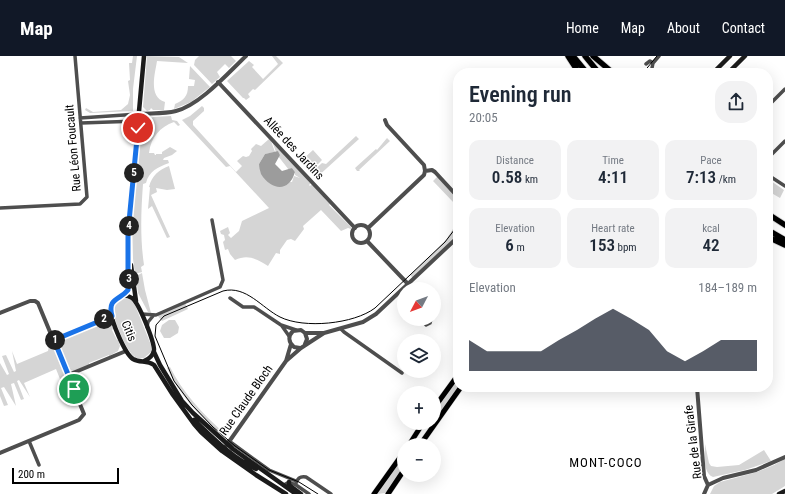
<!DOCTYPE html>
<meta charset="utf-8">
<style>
:root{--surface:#fff;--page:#f2f2f3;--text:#1f2937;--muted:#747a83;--accent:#111827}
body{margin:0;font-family:"Roboto Condensed",sans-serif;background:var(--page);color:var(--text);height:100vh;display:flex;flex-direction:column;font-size:15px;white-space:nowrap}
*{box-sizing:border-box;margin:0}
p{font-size:13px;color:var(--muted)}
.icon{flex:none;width:22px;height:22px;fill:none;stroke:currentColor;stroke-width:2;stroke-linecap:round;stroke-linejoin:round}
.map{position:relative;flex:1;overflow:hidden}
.side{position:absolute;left:453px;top:12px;width:320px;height:324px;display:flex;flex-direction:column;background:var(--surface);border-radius:16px;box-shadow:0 4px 16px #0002}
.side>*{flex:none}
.needle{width:26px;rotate:229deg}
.fabs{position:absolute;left:397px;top:226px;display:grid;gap:8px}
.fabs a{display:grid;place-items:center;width:44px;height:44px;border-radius:50%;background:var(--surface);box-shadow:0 4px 16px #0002;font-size:20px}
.scale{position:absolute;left:12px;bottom:10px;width:107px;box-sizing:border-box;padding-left:4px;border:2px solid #000;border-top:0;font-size:11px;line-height:14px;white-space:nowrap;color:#000;-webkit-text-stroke:3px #fff;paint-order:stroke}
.pin{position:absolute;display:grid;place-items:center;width:34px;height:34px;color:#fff;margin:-17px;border:2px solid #fff;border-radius:50%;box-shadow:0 1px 4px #0007}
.km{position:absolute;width:20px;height:20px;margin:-10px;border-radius:50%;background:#222;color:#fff;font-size:11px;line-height:20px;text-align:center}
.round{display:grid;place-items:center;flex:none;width:42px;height:42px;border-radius:16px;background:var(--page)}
.overview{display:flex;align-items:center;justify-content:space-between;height:68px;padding:0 16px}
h1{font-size:22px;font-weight:600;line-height:30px}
.metrics{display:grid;grid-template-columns:repeat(3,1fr);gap:6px;height:68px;padding:4px 16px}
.metrics div{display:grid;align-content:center;border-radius:10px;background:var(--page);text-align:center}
.metrics b{font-size:17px;font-weight:600}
.metrics small{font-size:11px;font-weight:400}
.metrics p{font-size:11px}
.chart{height:112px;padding:8px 16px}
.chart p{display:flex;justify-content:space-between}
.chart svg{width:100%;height:72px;margin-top:4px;fill:var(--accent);opacity:.7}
header{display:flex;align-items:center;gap:24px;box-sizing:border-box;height:56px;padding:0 20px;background:var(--accent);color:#fff}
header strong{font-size:19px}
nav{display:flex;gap:22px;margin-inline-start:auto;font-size:14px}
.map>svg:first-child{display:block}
.green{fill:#d5d5d5}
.water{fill:#9c9c9c}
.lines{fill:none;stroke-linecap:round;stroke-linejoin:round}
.primary-casing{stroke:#dbdbdb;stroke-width:6}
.trunk-casing{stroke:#dbdbdb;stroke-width:7}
.minor{stroke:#4e4e4e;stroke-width:3.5}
.tertiary{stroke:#4e4e4e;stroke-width:4}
.secondary{stroke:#1b1b1b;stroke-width:4.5}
.primary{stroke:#000;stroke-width:5}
.trunk{stroke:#000;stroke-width:5.5}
.tram{stroke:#000;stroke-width:1}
.route-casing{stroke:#fff;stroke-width:8}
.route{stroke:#1a73e8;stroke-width:5}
.labels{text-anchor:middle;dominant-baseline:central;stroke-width:3;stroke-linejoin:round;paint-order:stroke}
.street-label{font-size:12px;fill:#000;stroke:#fff}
.neighbourhood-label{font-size:13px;letter-spacing:1px;fill:#000;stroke:#fff}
</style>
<header>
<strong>Map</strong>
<nav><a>Home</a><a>Map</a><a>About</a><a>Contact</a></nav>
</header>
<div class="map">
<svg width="785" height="438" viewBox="0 0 785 438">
<rect width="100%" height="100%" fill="#fff"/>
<path class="green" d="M 133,0 L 137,0 L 133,33 L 133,55 L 90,57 L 85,54 L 86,52 L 93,56 L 121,54 L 128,48 L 130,39 L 128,25 L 130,24 L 129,7 L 132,7 Z
M 147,0 L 179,1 L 188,7 L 157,5 C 155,18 148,41 165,46 L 164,54 L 153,54 L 151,52 L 150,54 L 147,55 L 143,51 Z
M 199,0 L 231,0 L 236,5 L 229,12 L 225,8 L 217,16 L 220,21 L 212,28 L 194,9 L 195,4 Z
M 272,0 L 276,0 L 283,7 L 255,34 L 253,33 L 248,38 L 250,41 L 246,44 L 244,42 L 243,42 L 227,25 L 249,5 L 254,9 L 252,11 L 263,23 L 278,8 Z
M 190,10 L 210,31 L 191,46 L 174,53 L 175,48 C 184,44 188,40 188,30 L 194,30 L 195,24 L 189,23 Z
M 202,50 L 204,52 L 204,55 L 193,65 L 193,69 L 236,116 L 242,110 L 237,105 L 243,100 L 246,101 L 249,100 L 252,95 L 251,93 L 256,88 L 261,90 L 269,83 L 271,85 L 275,96 L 265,98 L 259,108 L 261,117 L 268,125 L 292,126 L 294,120 L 300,122 L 295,119 L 295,116 L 292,112 L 289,114 L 278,100 L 280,99 L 278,95 L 276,96 L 272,85 L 311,127 L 309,129 L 310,130 L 312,128 L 330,148 L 329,149 L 351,171 L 351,173 L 348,172 L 341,175 L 321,154 L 303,170 L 304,173 L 295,185 L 291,183 L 287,184 L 280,194 L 280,198 L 276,197 L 268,210 C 257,203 248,198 235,204 L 230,198 L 228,193 L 225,194 L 223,186 L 225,184 L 224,179 L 221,178 L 220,175 L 228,171 L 230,177 L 228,179 L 231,182 L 239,175 L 242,165 L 269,152 L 230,110 L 226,111 L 182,64 L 190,60 Z
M 150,60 L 150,63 L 153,61 L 171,60 L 172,64 L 177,65 L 180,69 L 178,70 L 174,66 C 160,71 151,81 149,97 L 154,97 L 155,99 L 156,99 L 156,98 L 162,98 L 162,96 L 170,91 L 177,95 L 172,99 L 164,102 L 163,104 L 168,104 L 169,107 C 158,111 149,115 146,127 L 143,128 C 141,155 140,182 144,209 L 141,211 L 142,216 L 135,218 L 133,203 L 132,159 L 142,62 Z
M 356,80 L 359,83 L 316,122 L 311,117 L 322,107 L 326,108 Z
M 387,82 L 390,85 L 359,114 L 360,115 L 357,115 L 355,112 L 376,93 L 377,94 Z
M 313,94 L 322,104 L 310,116 L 301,105 Z
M 169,110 L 175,133 L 167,134 L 156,132 L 157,136 L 151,139 L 170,181 L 167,182 L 152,150 L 148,153 L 150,131 L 152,132 L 149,131 C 152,119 159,114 169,110 Z
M 438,120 L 458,142 L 454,147 L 433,125 Z
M 768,123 L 784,134 L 780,142 L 768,135 Z
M 458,165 L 458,179 L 413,222 L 410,219 L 446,184 Z
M 142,217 L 145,234 L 151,257 L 148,256 L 138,237 L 136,220 Z
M 125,242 L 131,244 L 135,249 L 151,289 L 151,296 L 144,302 C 141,302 138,303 135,301 C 127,297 111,259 113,250 C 114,245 120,243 125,242 Z
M 185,247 L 188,253 L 162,265 L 157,259 Z
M 169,264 L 175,264 L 179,271 L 178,277 L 170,282 L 164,282 L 160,275 L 162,269 Z
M 104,265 C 110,265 112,268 113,273 L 112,274 L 117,284 L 118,284 L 120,290 L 118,295 L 109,300 L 109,299 L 89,307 L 89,309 C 85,311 78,314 74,315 C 65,315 57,291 60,284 Z
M 49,290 L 55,291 L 67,319 L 66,321 L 60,323 L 56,313 L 24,327 L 30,341 L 19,324 L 17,325 L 24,343 L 21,344 L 14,327 L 11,328 L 16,350 L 4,331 L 1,332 L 8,349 L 4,350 L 0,340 L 0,307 L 7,319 L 9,318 L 2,300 L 6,299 L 14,316 L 16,315 L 12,295 L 17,308 L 48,295 Z
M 170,311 C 183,337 202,357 224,377 L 222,380 C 200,360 179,339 167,312 Z
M 458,322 L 458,331 L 434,366 L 434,355 Z
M 705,388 L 709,407 L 711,410 L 717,411 L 739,409 L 764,394 L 771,405 L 745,414 L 713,421 C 702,416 705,398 705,388 Z
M 404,399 L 404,410 L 386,437 L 377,438 Z
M 785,403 L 785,430 L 772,438 L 710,438 L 714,430 L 720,426 L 757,416 L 774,409 Z"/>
<path class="water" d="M 278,95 L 280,99 L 275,108 L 282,115 L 292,112 L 295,116 C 289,137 271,134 261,118 C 260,115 259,111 259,108 L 265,98 Z"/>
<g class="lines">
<defs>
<path id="primary" d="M 434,352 L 458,319
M 409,389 L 423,367
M 420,389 L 461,331
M 374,438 L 404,396
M 388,438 L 404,414"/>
<path id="trunk" d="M 568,0 L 579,17
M 573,0 L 587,17
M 585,0 L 599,17
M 593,0 L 613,17
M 768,158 L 785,169
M 768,174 L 785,184
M 768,181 L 785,189"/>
</defs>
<use href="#primary" class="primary-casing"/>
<use href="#trunk" class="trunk-casing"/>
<path class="minor" d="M 653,7 L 659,0
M 646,8 L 650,5 L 653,7 L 651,17
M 768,50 L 785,33
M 80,62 L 139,58
M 81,67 L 138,65
M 768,102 L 785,85
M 768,119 L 785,130
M 0,152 L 80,148 L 87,141 L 75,0
M 408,228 L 413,233
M 230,242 L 243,251 L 254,251 L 281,269 L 296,274
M 142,258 L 156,259 L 220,231 L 223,224 L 212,164
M 421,263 L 426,269 L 430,267 L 431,263
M 282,270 L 289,280
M 147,271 L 148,266 L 153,260
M 341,273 L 344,276 L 402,317
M 29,385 L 39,409
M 229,385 L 269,414 L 296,425
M 284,429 L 289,426 L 296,429 L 309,438
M 296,429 L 296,427 C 298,421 301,420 306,421 L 331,438"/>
<path class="tertiary" d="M 218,26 L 355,172
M 139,58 C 151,57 164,58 176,55 C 200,49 228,17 246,0
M 385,64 L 387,69 L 424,109 L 425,115
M 425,115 L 432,114 L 435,116 L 458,141
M352 178a9 9 0 1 1 18 0a9 9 0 1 1-18 0Z
M 368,172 L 424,119 L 425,115
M 367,185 L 408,228
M 0,257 L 30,245 L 35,245 L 38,247 L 84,358 L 79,364 L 0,397
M 305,277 L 324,277
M 54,285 L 112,260
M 300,292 L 294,291 C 288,286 288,280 293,275 L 301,274 L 305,277 L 307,283 L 305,288
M 286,305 L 301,292 L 324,277 L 363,266 L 376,258 L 458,181
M 68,319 L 126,295
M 697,331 L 704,420 L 708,429 L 704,438
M 226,390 L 286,305 L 291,288
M 708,429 L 723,422 L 756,414 L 785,401"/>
<path class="secondary" d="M 713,17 L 730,0
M 728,17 L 745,0
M 131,209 L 136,245
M 122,240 L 127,235 L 129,229 L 129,166 L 144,0
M 154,296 L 160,309 L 182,345 L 193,357 L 233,393 L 296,438
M 144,305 C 149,303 153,300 154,294 C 154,285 139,247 132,242 C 129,240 124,239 120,240 L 113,246 C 111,249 110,252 111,255 C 111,265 125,298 133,303 C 140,307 147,304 154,309 L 173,339 L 194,368 L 201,376 L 222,395 L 256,419 L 286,438
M 194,364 C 213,382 232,402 256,413
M 289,426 L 289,429 L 301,438
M 779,438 L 785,435"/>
<use href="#primary" class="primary"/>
<use href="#trunk" class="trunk"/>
<path class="tram" d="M 643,17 L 657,0
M 318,438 L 299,426 L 269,414 L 235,390 L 213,371 L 192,349 L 174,325 L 155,280 L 156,269 L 164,260 L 223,235 C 246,229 262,252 280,261 C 304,273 354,268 375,252 L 445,186 L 458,169"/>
</g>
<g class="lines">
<defs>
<path id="route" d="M 74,333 L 54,284 L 112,260 C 107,242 120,244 128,234 L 128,176 L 138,72"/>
</defs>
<use href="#route" class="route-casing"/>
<use href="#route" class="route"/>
</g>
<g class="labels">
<g class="street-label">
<text transform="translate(73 92) rotate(-95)">Rue Léon Foucault</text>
<text transform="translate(294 92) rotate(47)">Allée des Jardins</text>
<text transform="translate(129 275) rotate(67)">Citis</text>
<text transform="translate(246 344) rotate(-55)">Rue Claude Bloch</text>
<text transform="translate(693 386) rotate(-97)">Rue de la Girafe</text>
</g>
<g class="neighbourhood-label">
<text x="606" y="406">MONT-COCO</text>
</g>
</g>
</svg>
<div class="fabs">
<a><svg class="needle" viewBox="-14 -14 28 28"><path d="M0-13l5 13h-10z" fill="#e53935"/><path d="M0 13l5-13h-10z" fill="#747a83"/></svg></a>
<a><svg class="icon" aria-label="layers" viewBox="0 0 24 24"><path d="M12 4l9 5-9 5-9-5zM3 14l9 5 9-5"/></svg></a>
<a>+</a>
<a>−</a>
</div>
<div class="scale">200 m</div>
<div class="pin" style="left:74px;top:333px;background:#1e9e55"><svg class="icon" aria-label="arrive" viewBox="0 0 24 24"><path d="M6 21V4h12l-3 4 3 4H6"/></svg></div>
<div class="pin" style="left:138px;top:72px;background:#d93025"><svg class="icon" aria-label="check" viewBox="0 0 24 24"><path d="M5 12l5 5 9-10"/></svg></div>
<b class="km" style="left:55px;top:284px">1</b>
<b class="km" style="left:104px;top:263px">2</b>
<b class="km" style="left:129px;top:223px">3</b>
<b class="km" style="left:129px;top:170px">4</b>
<b class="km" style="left:134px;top:117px">5</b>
<section class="side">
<div class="overview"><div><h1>Evening run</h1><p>20:05</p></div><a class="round"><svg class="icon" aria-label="share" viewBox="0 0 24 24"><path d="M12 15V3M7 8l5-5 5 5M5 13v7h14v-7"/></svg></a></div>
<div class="metrics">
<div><p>Distance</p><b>0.58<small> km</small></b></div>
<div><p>Time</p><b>4:11</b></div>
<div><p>Pace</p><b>7:13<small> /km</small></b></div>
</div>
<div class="metrics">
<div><p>Elevation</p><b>6<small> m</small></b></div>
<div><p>Heart rate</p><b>153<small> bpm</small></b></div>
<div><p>kcal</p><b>42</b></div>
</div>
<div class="chart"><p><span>Elevation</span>184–189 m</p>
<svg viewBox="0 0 160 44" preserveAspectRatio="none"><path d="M0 44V25L10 32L20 32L30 32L40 32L50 25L60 19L70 12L80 6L90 12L100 19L110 32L120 38L130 32L140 25L150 25L160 25V44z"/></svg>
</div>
</section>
</div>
